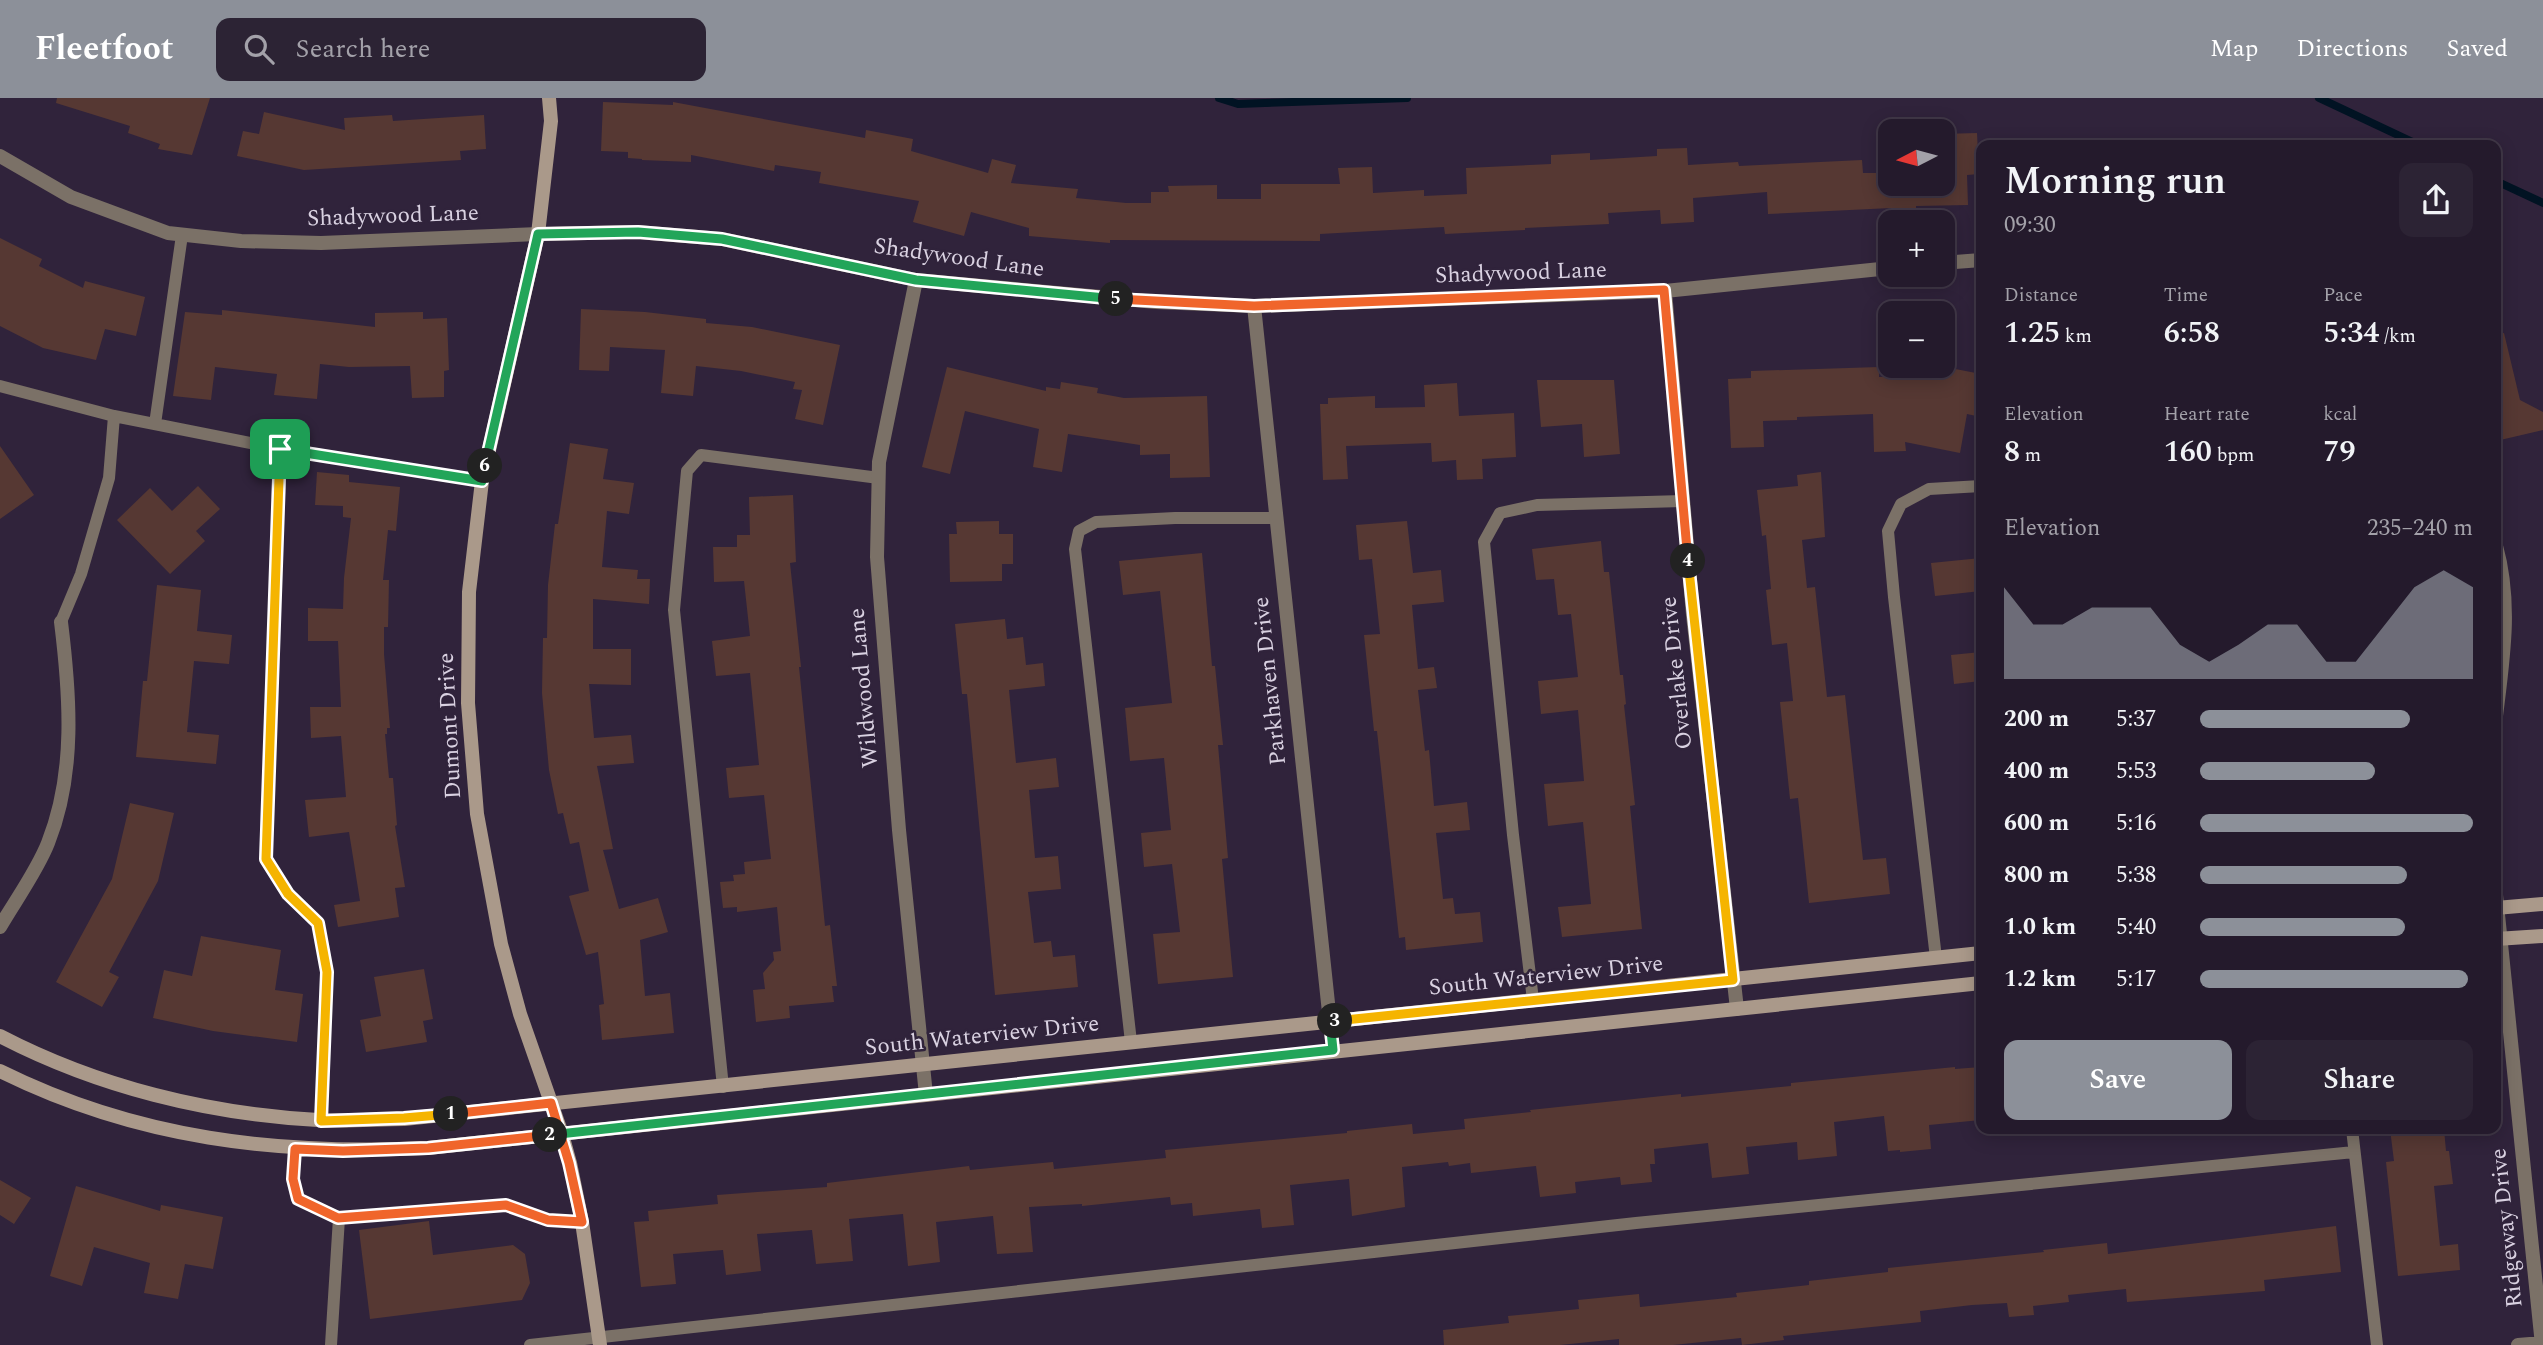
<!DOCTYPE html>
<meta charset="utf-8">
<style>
:root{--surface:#241a2c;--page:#2c2334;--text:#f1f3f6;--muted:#a3a1a9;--line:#413848;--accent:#8c9099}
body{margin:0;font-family:Spectral,serif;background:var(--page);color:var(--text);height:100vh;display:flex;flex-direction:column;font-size:26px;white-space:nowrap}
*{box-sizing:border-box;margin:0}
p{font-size:23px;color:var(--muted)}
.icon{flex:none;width:38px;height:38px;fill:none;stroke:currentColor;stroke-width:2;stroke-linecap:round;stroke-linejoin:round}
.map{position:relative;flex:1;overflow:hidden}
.panel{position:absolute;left:1976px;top:42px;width:525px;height:994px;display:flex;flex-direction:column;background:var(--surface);border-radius:14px;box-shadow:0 4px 18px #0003,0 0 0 2px var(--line)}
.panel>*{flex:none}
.needle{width:46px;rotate:264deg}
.fabs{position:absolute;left:1878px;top:21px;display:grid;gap:14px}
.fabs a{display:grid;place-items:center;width:77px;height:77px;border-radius:14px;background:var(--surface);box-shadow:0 4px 18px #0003,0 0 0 2px var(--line);font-size:35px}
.pin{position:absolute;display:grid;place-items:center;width:60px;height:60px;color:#fff;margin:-30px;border-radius:14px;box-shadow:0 4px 10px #0006}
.km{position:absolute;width:35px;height:35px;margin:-18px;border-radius:50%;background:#222;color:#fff;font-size:19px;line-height:35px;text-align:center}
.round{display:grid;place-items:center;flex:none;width:74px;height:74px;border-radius:14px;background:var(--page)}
.summary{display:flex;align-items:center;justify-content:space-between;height:119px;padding:0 28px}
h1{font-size:38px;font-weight:600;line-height:52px}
.metrics{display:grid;grid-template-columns:repeat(3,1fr);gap:10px;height:119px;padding:7px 28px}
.metrics div{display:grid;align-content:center}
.metrics b{font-size:30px;font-weight:600}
.metrics small{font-size:19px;font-weight:400}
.metrics p{font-size:19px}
.chart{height:196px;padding:14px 28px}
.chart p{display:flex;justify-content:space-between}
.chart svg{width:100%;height:126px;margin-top:7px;fill:var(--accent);opacity:.7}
.cta{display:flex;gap:14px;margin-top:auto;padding:14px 28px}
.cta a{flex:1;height:80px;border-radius:14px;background:var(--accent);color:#fff;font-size:28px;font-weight:600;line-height:80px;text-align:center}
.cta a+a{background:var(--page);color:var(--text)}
ul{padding:0 28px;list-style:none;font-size:23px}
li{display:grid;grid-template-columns:112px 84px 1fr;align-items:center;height:52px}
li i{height:18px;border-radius:9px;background:var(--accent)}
header{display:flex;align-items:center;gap:42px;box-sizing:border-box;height:98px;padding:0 35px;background:var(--accent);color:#fff}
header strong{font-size:33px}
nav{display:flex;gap:38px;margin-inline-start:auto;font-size:24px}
.search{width:490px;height:63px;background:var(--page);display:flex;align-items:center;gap:18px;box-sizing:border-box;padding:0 24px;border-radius:14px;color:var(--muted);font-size:26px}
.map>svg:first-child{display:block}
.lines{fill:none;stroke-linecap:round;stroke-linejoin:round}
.stream{stroke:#011323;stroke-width:8}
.building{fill:#563833}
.lane{stroke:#7b7167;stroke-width:12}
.street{stroke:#7b7167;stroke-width:14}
.secondary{stroke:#aa998a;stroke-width:14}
.split-1-casing{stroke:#fff;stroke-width:14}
.split-2-casing{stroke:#fff;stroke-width:14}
.split-3-casing{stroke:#fff;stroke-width:14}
.split-4-casing{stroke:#fff;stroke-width:14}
.split-5-casing{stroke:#fff;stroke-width:14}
.split-6-casing{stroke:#fff;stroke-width:14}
.split-7-casing{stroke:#fff;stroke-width:14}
.split-1{stroke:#f5b400;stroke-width:9}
.split-2{stroke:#f0652b;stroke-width:9}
.split-3{stroke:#22a559;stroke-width:9}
.split-4{stroke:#f5b400;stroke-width:9}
.split-5{stroke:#f0652b;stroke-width:9}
.split-6{stroke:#22a559;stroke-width:9}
.split-7{stroke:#22a559;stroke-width:9}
.labels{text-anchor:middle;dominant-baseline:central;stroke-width:5;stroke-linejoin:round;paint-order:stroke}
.street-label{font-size:23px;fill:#d9d1e1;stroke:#30233b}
</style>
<header>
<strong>Fleetfoot</strong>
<div class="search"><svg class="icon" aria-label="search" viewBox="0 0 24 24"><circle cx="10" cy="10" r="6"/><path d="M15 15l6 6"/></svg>Search here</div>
<nav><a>Map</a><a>Directions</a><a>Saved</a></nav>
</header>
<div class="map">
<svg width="2543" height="1247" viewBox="0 0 2543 1247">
<rect width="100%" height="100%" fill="#30233b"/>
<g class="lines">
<path class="stream" d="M 1219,0 L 1238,6 L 1407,0
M 2319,0 L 2419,47
M 2496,83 L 2543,105"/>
</g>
<path class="building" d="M 57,0 L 210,0 L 192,57 L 158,51 L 160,46 L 128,35 L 130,28 L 56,5 Z
M 603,4 L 673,7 L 673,4 L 865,40 L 866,32 L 913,41 L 911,53 L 988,75 L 992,61 L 1016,67 L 1011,85 L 1078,91 L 1076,100 L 1126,105 L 1151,105 L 1151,94 L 1169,94 L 1168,88 L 1217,87 L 1217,101 L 1261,101 L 1261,86 L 1340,86 L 1338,70 L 1372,69 L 1373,95 L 1424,92 L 1424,98 L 1467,96 L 1466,70 L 1551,66 L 1551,57 L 1590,55 L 1590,62 L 1657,58 L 1657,51 L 1687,50 L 1688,67 L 1738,64 L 1739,68 L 1862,62 L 1863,75 L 1890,75 L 1890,86 L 1942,86 L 1942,36 L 1977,35 L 1979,76 L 1967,77 L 1968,107 L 1916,108 L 1916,111 L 1891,112 L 1891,110 L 1768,116 L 1767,94 L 1693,100 L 1694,124 L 1661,126 L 1660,112 L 1608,115 L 1609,126 L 1525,130 L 1525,132 L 1445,136 L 1444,129 L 1320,136 L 1320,143 L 1110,142 L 1110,145 L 1029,138 L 1029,130 L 971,114 L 964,138 L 913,124 L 919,103 L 819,85 L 821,74 L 775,67 L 774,73 L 691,57 L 691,64 L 642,62 L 642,61 L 628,60 L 628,54 L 601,53 Z
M 264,14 L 345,32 L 344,20 L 392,17 L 393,23 L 484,17 L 486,51 L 460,53 L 461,62 L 304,72 L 237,58 L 243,33 L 259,36 Z
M 0,140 L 42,161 L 39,168 L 83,190 L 85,183 L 145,199 L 136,238 L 105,231 L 96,262 L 43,250 L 0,228 Z
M 581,211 L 645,214 L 706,221 L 706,225 L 752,229 L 840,247 L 823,327 L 795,321 L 802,292 L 793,291 L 795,284 L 741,273 L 696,268 L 693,298 L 661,295 L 665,252 L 610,249 L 609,273 L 579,272 Z
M 222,212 L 375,229 L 375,215 L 423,214 L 423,221 L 447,220 L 449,272 L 444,273 L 444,299 L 412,300 L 410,268 L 349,269 L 320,266 L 317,301 L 274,297 L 277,276 L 215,269 L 211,302 L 173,298 L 185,214 L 222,217 Z
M 2504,235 L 2520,302 L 2543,314 L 2543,332 L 2496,343 L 2496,236 Z
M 1940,268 L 1981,276 L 1981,319 L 1967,316 L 1960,355 L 1905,344 L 1906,353 L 1874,354 L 1873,316 L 1797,319 L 1797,322 L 1763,323 L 1764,349 L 1731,350 L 1728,281 L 1751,280 L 1751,273 L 1879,269 L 1879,279 L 1938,276 Z
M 947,269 L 1046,293 L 1046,289 L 1060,291 L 1061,284 L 1098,290 L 1097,295 L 1124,300 L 1207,298 L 1210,379 L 1170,380 L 1170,356 L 1140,357 L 1140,347 L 1068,336 L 1062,374 L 1033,369 L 1039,331 L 965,313 L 950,376 L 922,369 Z
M 1537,282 L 1614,282 L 1620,356 L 1584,359 L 1582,326 L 1541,329 Z
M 1457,285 L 1459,318 L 1514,315 L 1516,359 L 1482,361 L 1483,381 L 1457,382 L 1456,362 L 1432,364 L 1431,345 L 1346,348 L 1348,381 L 1323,382 L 1320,306 L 1328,306 L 1328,300 L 1375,298 L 1375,310 L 1425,309 L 1424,287 Z
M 570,345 L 608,351 L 603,381 L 634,385 L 629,416 L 607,413 L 602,469 L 638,472 L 637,481 L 650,481 L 649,506 L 593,501 L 593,551 L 631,551 L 631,587 L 589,586 L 594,640 L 631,637 L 634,665 L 597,668 L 613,751 L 603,752 L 619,811 L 658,800 L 668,834 L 640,842 L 645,898 L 670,895 L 674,935 L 602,942 L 599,907 L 604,906 L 598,854 L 586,857 L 569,798 L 589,793 L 579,744 L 570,746 L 563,715 L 558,716 L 549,672 L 542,595 L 543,540 L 547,540 L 548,487 L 555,426 L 558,426 Z
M 0,348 L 34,397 L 0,421 Z
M 317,374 L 349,377 L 349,384 L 400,389 L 396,433 L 388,432 L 383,482 L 389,482 L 388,529 L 384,529 L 384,556 L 390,630 L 387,630 L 387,636 L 385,636 L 389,680 L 393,680 L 397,727 L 395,728 L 405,789 L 395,790 L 399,819 L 338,829 L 334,807 L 360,803 L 349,734 L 309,739 L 305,702 L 346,699 L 341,638 L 311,640 L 310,609 L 341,609 L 338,543 L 308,543 L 308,510 L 343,511 L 344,480 L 351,420 L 343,419 L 343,408 L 315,407 Z
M 1821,374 L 1825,439 L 1802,442 L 1807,490 L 1815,489 L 1827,599 L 1845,597 L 1863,762 L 1886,760 L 1890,796 L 1809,805 L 1798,700 L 1790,701 L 1780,604 L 1793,603 L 1787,545 L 1772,547 L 1766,492 L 1771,491 L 1766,437 L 1762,438 L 1757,392 L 1798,388 L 1797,377 Z
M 198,388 L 220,411 L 196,433 L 205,443 L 170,476 L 117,422 L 150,390 L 172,413 Z
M 793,397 L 796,464 L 790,465 L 801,569 L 799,569 L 825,828 L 830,827 L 837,888 L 832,888 L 834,904 L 789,908 L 790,920 L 756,924 L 753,892 L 765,891 L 763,875 L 774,862 L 773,854 L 781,853 L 777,809 L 737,814 L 737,809 L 723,810 L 720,784 L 734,783 L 733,777 L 745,776 L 744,764 L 771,761 L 764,697 L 729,700 L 726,670 L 759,667 L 750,575 L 716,578 L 712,543 L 750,538 L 744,483 L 714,484 L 713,449 L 737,449 L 737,437 L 750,437 L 749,399 Z
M 999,423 L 999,436 L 1013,436 L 1013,466 L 1002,466 L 1002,483 L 950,484 L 949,436 L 957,436 L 956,424 Z
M 1407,423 L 1413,475 L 1441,472 L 1444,504 L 1412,507 L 1418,571 L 1434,569 L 1437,590 L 1418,592 L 1425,653 L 1429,652 L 1434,708 L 1467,704 L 1470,732 L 1436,735 L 1443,801 L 1453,800 L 1455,816 L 1480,814 L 1483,844 L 1406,852 L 1405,839 L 1399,840 L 1377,633 L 1374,633 L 1364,537 L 1380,536 L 1372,461 L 1359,462 L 1356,427 Z
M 1601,443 L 1604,474 L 1609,474 L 1620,577 L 1623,577 L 1626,606 L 1624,607 L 1635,707 L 1630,708 L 1642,831 L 1562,839 L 1558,809 L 1591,806 L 1583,724 L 1548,728 L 1544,686 L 1584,683 L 1578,612 L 1541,616 L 1538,583 L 1578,579 L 1571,516 L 1558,517 L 1554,481 L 1536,482 L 1532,451 Z
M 1202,455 L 1212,568 L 1215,568 L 1223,647 L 1218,647 L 1228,760 L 1222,761 L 1233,879 L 1158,886 L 1153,836 L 1180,834 L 1172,766 L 1144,769 L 1141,735 L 1171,732 L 1164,660 L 1130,663 L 1125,610 L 1172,605 L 1160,493 L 1123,497 L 1119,463 Z
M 1981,460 L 1981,493 L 1935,498 L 1931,465 Z
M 157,487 L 201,492 L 197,533 L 232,537 L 229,566 L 194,563 L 187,634 L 219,637 L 216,666 L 136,659 L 143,583 L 147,583 Z
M 1005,521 L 1007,541 L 1023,539 L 1026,567 L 1043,565 L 1045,588 L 1009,592 L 1016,665 L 1056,660 L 1059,689 L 1029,692 L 1035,760 L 1058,758 L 1061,791 L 1028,794 L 1034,845 L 1051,843 L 1053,859 L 1075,857 L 1078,889 L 995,897 L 967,596 L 962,596 L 955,526 Z
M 1981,554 L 1981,583 L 1954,586 L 1951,557 Z
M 130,705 L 174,715 L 158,783 L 109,874 L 119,879 L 102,909 L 56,884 L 112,781 Z
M 201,838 L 281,852 L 275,892 L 303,896 L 297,944 L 213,933 L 153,920 L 164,872 L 192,878 Z
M 424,871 L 433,921 L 423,923 L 427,944 L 366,954 L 360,922 L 381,918 L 374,879 Z
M 1955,969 L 1955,971 L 1981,969 L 1981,1022 L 1929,1027 L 1931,1051 L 1900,1054 L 1900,1052 L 1888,1053 L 1884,1018 L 1834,1024 L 1837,1058 L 1798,1062 L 1797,1044 L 1746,1049 L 1749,1076 L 1712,1080 L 1708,1045 L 1654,1051 L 1655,1066 L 1650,1066 L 1652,1084 L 1621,1087 L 1620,1079 L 1575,1084 L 1576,1095 L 1540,1099 L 1536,1068 L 1471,1075 L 1470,1065 L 1449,1068 L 1448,1064 L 1402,1069 L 1405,1109 L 1352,1118 L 1349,1081 L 1290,1087 L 1294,1127 L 1262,1130 L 1260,1111 L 1193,1118 L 1192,1105 L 1171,1107 L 1170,1099 L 1082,1108 L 1082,1106 L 1029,1109 L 1033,1154 L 997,1156 L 993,1118 L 936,1124 L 940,1164 L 908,1168 L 903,1116 L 849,1121 L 853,1163 L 816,1166 L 812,1132 L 757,1136 L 761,1173 L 726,1177 L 723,1152 L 673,1156 L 676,1186 L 641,1189 L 634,1124 L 649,1123 L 648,1113 L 718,1106 L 717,1097 L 827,1089 L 827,1085 L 969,1068 L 970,1072 L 1053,1064 L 1054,1071 L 1166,1060 L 1165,1052 L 1347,1035 L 1347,1033 L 1412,1026 L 1413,1036 L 1465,1031 L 1464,1021 L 1531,1014 L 1530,1012 L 1681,996 L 1681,999 L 1791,988 L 1791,985 Z
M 2390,1031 L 2444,1031 L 2446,1053 L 2449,1053 L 2453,1086 L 2434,1088 L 2440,1148 L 2458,1146 L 2460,1172 L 2398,1178 L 2386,1064 L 2394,1063 Z
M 0,1082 L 31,1100 L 14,1126 L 0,1117 Z
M 76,1088 L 160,1113 L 161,1107 L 223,1119 L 213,1171 L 185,1166 L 178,1201 L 144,1195 L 150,1165 L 94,1149 L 82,1188 L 50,1178 Z
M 429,1123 L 433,1157 L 513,1147 L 525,1156 L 530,1185 L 522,1202 L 370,1221 L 359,1132 Z
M 2336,1128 L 2341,1174 L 2264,1182 L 2265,1193 L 2127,1204 L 2126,1191 L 2068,1197 L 2069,1204 L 2033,1208 L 2034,1217 L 2009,1219 L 2007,1205 L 1972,1207 L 1920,1213 L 1921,1224 L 1783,1238 L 1784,1242 L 1742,1247 L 1741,1240 L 1673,1247 L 1619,1247 L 1619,1241 L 1560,1247 L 1444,1247 L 1443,1232 L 1509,1225 L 1508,1218 L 1579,1211 L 1578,1202 L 1639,1196 L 1640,1209 L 1737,1199 L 1736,1195 L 1809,1187 L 1809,1183 L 1888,1174 L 1888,1170 L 2044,1154 L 2043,1152 L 2107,1145 L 2108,1156 Z"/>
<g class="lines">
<path class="lane" d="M 0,288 L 114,318 L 280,351 L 482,383
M 155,326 L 182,137
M 280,351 L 266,761 L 288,796 L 318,825 L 327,875 L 321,1023
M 61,524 L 81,476 L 109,380 L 114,318
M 1936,860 L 1894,499 L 1888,433 L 1901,406 L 1929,391 L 1981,388
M 1533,902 L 1513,737 L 1484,444 L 1500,415 L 1537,407 L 1683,403
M 1131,944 L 1075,451 L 1079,433 L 1096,424 L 1175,420 L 1275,420
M 723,989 L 674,512 L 687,373 L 701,357 L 879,380
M 2352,1031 L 2377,1247
M 295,1051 L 293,1081 L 298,1101 L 339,1120 L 506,1107 L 548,1122 L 582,1124
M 331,1247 L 339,1120
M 530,1247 L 1636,1125 L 2354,1054"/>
<path class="street" d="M 0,58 L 71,99 L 168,135 L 241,143 L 321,145 L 538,136 L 637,134 L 722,141 L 916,182 L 1156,204 L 1254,208 L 1665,193 L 1890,170
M 1942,165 L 1981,162
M 916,182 L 879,364 L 877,459 L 899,732 L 926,997
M 1665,193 L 1693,517 L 1737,911
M 1254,208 L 1333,952
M 2496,448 C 2512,505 2503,561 2496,618
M 2496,797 L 2542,1247
M 0,829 C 15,803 37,773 48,745 C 76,675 70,597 61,524
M 2518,1247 L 2542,1245"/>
<path class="secondary" d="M 549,0 L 551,23 L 538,136 L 482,383 L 469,494 L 468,605 L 477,716 L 501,846 L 520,916 L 562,1036 L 570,1065 L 582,1124 L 600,1247
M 2496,810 L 2543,806
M 2496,841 L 2543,838
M 0,938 C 98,989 208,1016 318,1022 C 347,1024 376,1021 404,1021 L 1981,855
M 0,973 C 137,1041 277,1057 428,1050 L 1981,885"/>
</g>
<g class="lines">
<defs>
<path id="split-1" d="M 280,351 L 266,761 L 288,796 L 318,825 L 327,874 L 321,1023 L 404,1020 L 451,1016"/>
<path id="split-2" d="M 451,1016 L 551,1005 L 569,1065 L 582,1124 L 548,1122 L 506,1107 L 338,1120 L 298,1101 L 293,1081 L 295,1051 L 343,1053 L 428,1050 L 550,1037"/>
<path id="split-3" d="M 550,1037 L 1333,952 L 1330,923 L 1335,923"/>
<path id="split-4" d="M 1335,923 L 1733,882 L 1688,463"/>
<path id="split-5" d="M 1116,201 L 1254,208 L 1664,192 L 1688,463"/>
<path id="split-6" d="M 485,368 L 538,136 L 638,134 L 722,141 L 916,182 L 1116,201"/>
<path id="split-7" d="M 280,351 L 482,383 L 485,368"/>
</defs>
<use href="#split-1" class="split-1-casing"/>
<use href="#split-2" class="split-2-casing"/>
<use href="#split-3" class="split-3-casing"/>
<use href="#split-4" class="split-4-casing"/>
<use href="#split-5" class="split-5-casing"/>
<use href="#split-6" class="split-6-casing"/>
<use href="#split-7" class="split-7-casing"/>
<use href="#split-1" class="split-1"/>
<use href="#split-2" class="split-2"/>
<use href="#split-3" class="split-3"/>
<use href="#split-4" class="split-4"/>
<use href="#split-5" class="split-5"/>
<use href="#split-6" class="split-6"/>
<use href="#split-7" class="split-7"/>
</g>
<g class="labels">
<g class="street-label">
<text transform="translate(393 118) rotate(-2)">Shadywood Lane</text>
<text transform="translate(959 160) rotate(8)">Shadywood Lane</text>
<text transform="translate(1521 175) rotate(-2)">Shadywood Lane</text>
<text transform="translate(1677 575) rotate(-96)">Overlake Drive</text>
<text transform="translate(1270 583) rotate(-96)">Parkhaven Drive</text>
<text transform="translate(864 590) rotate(-95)">Wildwood Lane</text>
<text transform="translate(450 628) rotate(-93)">Dumont Drive</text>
<text transform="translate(1546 878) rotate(-6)">South Waterview Drive</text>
<text transform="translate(982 938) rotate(-6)">South Waterview Drive</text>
<text transform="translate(2507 1130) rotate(-96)">Ridgeway Drive</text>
</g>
</g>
</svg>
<div class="fabs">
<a><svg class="needle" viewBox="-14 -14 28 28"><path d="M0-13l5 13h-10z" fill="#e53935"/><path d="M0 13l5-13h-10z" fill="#a3a1a9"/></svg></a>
<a>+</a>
<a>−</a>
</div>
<div class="pin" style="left:280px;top:351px;background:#1e9e55"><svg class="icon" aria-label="arrive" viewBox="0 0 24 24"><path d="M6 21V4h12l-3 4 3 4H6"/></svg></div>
<b class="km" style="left:451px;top:1016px">1</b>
<b class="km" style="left:550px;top:1037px">2</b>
<b class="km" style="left:1335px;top:923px">3</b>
<b class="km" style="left:1688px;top:463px">4</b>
<b class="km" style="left:1116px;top:201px">5</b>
<b class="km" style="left:485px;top:368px">6</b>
<section class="panel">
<div class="summary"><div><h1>Morning run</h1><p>09:30</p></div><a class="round"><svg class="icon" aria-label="share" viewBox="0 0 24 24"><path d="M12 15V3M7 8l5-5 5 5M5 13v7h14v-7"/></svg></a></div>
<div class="metrics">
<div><p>Distance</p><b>1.25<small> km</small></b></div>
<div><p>Time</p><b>6:58</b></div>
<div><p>Pace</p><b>5:34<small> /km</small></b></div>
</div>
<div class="metrics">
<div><p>Elevation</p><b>8<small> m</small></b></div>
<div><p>Heart rate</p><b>160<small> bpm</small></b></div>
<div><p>kcal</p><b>79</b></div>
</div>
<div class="chart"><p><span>Elevation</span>235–240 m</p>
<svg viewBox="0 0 160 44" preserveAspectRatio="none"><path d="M0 44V12L10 25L20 25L30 19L40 19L50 19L60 32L70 38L80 32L90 25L100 25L110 38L120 38L130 25L140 12L150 6L160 12V44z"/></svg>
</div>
<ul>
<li><b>200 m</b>5:37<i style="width:77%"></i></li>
<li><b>400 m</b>5:53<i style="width:64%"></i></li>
<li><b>600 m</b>5:16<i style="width:100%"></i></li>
<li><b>800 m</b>5:38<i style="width:76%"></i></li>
<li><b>1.0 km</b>5:40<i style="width:75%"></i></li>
<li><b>1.2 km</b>5:17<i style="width:98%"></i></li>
</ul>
<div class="cta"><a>Save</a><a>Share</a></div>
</section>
</div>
